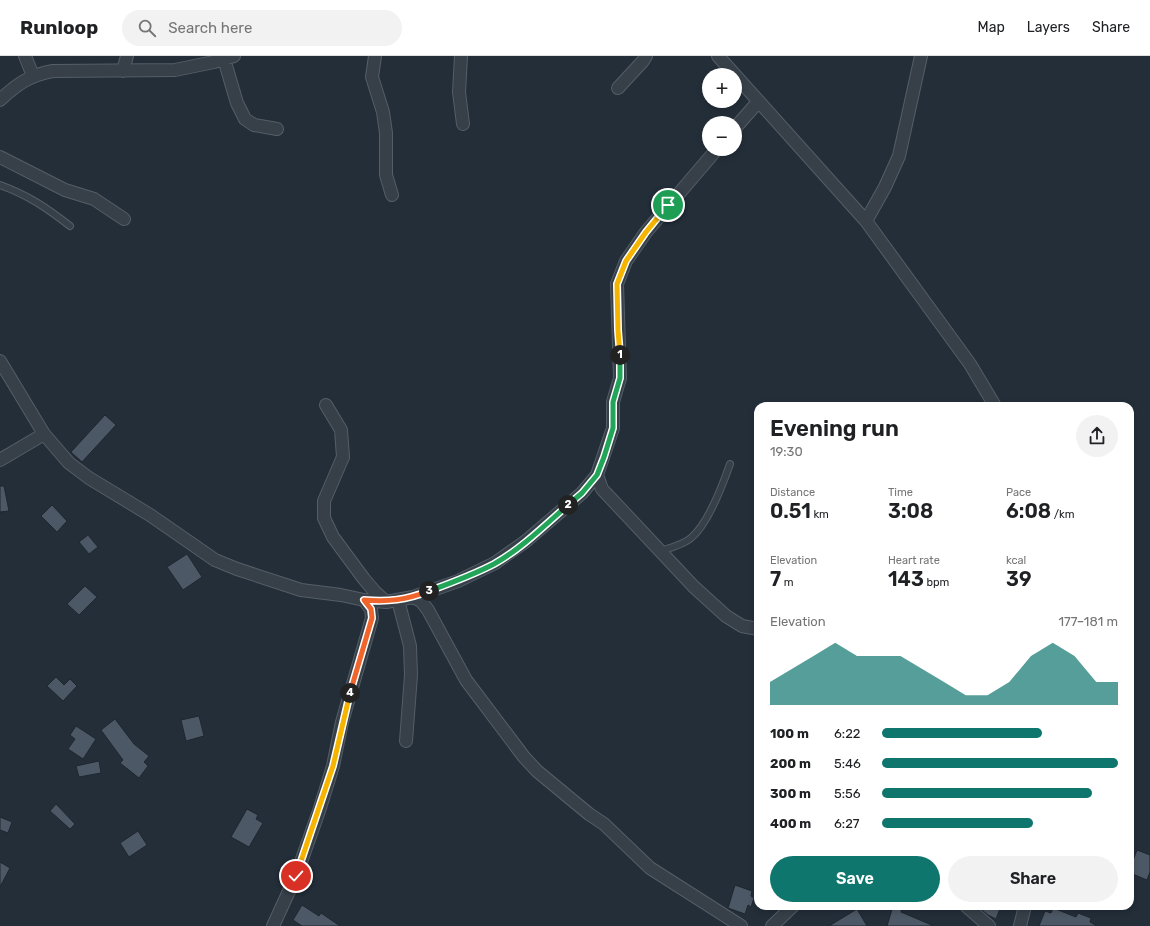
<!DOCTYPE html>
<meta charset="utf-8">
<style>
:root{--surface:#fff;--page:#f2f2f2;--text:#202124;--muted:#757577;--line:#e0e0e0;--accent:#0f766e}
body{margin:0;font-family:Rubik,sans-serif;background:var(--page);color:var(--text);height:100vh;display:flex;flex-direction:column;font-size:15px;white-space:nowrap}
*{box-sizing:border-box;margin:0}
p{font-size:13px;color:var(--muted)}
.icon{flex:none;width:22px;height:22px;fill:none;stroke:currentColor;stroke-width:2;stroke-linecap:round;stroke-linejoin:round}
.map{position:relative;flex:1;overflow:hidden}
.details{position:absolute;left:754px;top:346px;width:380px;height:508px;display:flex;flex-direction:column;background:var(--surface);border-radius:12px;box-shadow:0 2px 6px #0003}
.details>*{flex:none}
.buttons{position:absolute;left:702px;top:12px;display:grid;gap:8px}
.buttons a{display:grid;place-items:center;width:40px;height:40px;border-radius:50%;background:var(--surface);box-shadow:0 2px 6px #0003;font-size:20px}
.pin{position:absolute;display:grid;place-items:center;width:34px;height:34px;color:#fff;margin:-17px;border:2px solid #fff;border-radius:50%;box-shadow:0 1px 4px #0007}
.km{position:absolute;width:20px;height:20px;margin:-10px;border-radius:50%;background:#222;color:#fff;font-size:11px;line-height:20px;text-align:center}
.round{display:grid;place-items:center;flex:none;width:42px;height:42px;border-radius:21px;background:var(--page)}
.head{display:flex;align-items:center;justify-content:space-between;height:68px;padding:0 16px}
h1{font-size:22px;font-weight:600;line-height:30px}
.stats{display:grid;grid-template-columns:repeat(3,1fr);gap:6px;height:68px;padding:4px 16px}
.stats div{display:grid;align-content:center}
.stats b{font-size:20px;font-weight:600}
.stats small{font-size:11px;font-weight:400}
.stats p{font-size:11px}
.chart{height:112px;padding:8px 16px}
.chart p{display:flex;justify-content:space-between}
.chart svg{width:100%;height:72px;margin-top:4px;fill:var(--accent);opacity:.7}
.action{display:flex;gap:8px;margin-top:auto;padding:8px 16px}
.action a{flex:1;height:46px;border-radius:24px;background:var(--accent);color:#fff;font-size:16px;font-weight:600;line-height:46px;text-align:center}
.action a+a{background:var(--page);color:var(--text)}
ul{padding:0 16px;list-style:none;font-size:13px}
li{display:grid;grid-template-columns:64px 48px 1fr;align-items:center;height:30px}
li i{height:10px;border-radius:5px;background:var(--accent)}
header{display:flex;align-items:center;gap:24px;box-sizing:border-box;height:56px;padding:0 20px;background:var(--surface);border-bottom:1px solid var(--line)}
header strong{font-size:19px}
nav{display:flex;gap:22px;margin-inline-start:auto;font-size:14px}
.search{width:280px;height:36px;background:var(--page);display:flex;align-items:center;gap:10px;box-sizing:border-box;padding:0 14px;border-radius:22px;color:var(--muted);font-size:15px}
.map>svg:first-child{display:block}
.building{fill:#4c5865;stroke:#1e2730}
.lines{fill:none;stroke-linecap:round;stroke-linejoin:round}
.lane-casing{stroke:#555e67;stroke-width:8}
.street-casing{stroke:#555e67;stroke-width:14}
.lane{stroke:#374049;stroke-width:6}
.street{stroke:#374049;stroke-width:12}
.split-1-casing{stroke:#fff;stroke-width:8}
.split-2-casing{stroke:#fff;stroke-width:8}
.split-3-casing{stroke:#fff;stroke-width:8}
.split-4-casing{stroke:#fff;stroke-width:8}
.split-5-casing{stroke:#fff;stroke-width:8}
.split-1{stroke:#f5b400;stroke-width:5}
.split-2{stroke:#22a559;stroke-width:5}
.split-3{stroke:#22a559;stroke-width:5}
.split-4{stroke:#f0652b;stroke-width:5}
.split-5{stroke:#f5b400;stroke-width:5}
</style>
<header>
<strong>Runloop</strong>
<div class="search"><svg class="icon" aria-label="search" viewBox="0 0 24 24"><circle cx="10" cy="10" r="6"/><path d="M15 15l6 6"/></svg>Search here</div>
<nav><a>Map</a><a>Layers</a><a>Share</a></nav>
</header>
<div class="map">
<svg width="1150" height="870" viewBox="0 0 1150 870">
<rect width="100%" height="100%" fill="#232e39"/>
<path class="building" d="M 105,359 L 116,369 L 82,406 L 71,396 Z
M 0,430 L 4,430 L 9,455 L 0,456 Z
M 52,449 L 67,465 L 57,476 L 41,460 Z
M 88,479 L 98,491 L 89,498 L 79,486 Z
M 187,498 L 202,521 L 183,534 L 167,511 Z
M 85,530 L 97,541 L 79,559 L 67,548 Z
M 56,621 L 64,629 L 70,623 L 77,630 L 63,645 L 47,630 Z
M 199,660 L 204,680 L 186,685 L 181,664 Z
M 115,663 L 134,688 L 149,700 L 144,706 L 148,710 L 139,722 L 120,707 L 123,704 L 101,674 Z
M 76,670 L 96,683 L 83,703 L 68,693 L 75,683 L 70,679 Z
M 99,705 L 101,717 L 79,721 L 76,710 Z
M 56,748 L 75,768 L 70,773 L 50,755 Z
M 247,753 L 258,759 L 256,763 L 263,767 L 249,791 L 231,781 Z
M 0,761 L 12,766 L 8,777 L 0,774 Z
M 138,775 L 147,789 L 129,801 L 120,787 Z
M 1137,794 L 1150,799 L 1150,816 L 1147,824 L 1130,817 L 1130,812 Z
M 0,806 L 10,812 L 0,831 Z
M 735,829 L 752,835 L 751,840 L 754,842 L 751,851 L 748,849 L 745,858 L 728,852 Z
M 302,849 L 319,860 L 321,857 L 340,870 L 302,870 L 293,864 Z
M 893,850 L 902,852 L 901,856 L 934,870 L 887,870 Z
M 977,850 L 1001,850 L 996,863 L 988,859 Z
M 1053,852 L 1076,861 L 1078,857 L 1091,862 L 1090,866 L 1097,870 L 1039,870 L 1045,855 L 1051,857 Z
M 857,853 L 867,870 L 829,870 Z"/>
<g class="lines">
<defs>
<path id="lane" d="M 0,129 C 28,139 47,152 70,170
M 660,495 C 670,492 683,489 691,482 C 708,468 723,428 730,408"/>
<path id="street" d="M 25,0 L 33,20
M 375,0 L 372,21 L 383,56 L 386,77 L 386,119 L 392,139
M 461,0 L 459,36 L 463,68
M 718,0 L 735,19
M 224,3 L 237,47 L 245,63 L 254,69 L 277,73
M 123,15 L 127,0
M 735,19 L 866,165 L 970,308 L 995,350
M 618,32 L 643,5 L 646,0
M 0,44 C 17,28 30,19 53,15 L 175,14 L 214,6 L 234,0
M 735,72 L 758,46
M 0,101 L 65,134 L 94,143 L 124,163
M 866,165 L 885,131 L 899,100 L 921,0
M 0,305 L 44,378 L 69,407 L 89,422 L 150,459 L 215,504 L 237,513 L 301,534 L 341,539 L 364,544 L 386,546 L 413,541 L 458,525 L 495,507 L 526,485 L 582,437 L 597,419 L 613,372 L 613,346 L 620,322 L 617,228 L 626,205 L 646,176 L 717,93
M 326,349 L 341,374 L 343,401 L 324,445 L 324,462 L 333,481 L 364,523 L 375,536 L 386,546
M 0,404 L 44,378
M 597,419 L 602,433 L 694,531 L 726,560 L 742,570 L 758,573
M 413,541 L 421,545 L 428,554 L 466,624 L 524,701 L 537,715 L 589,758 L 604,768 L 650,812 L 741,870
M 398,544 L 410,590 L 411,619 L 406,685
M 966,850 L 989,870
M 273,870 L 296,820 L 319,755 L 333,710 L 342,666 L 372,562 L 371,553 L 364,544
M 772,870 L 793,850
M 1020,870 L 1025,850"/>
</defs>
<use href="#lane" class="lane-casing"/>
<use href="#street" class="street-casing"/>
<use href="#lane" class="lane"/>
<use href="#street" class="street"/>
</g>
<g class="lines">
<defs>
<path id="split-1" d="M 620,299 L 618,274 L 617,228 L 626,205 L 646,176 L 668,149"/>
<path id="split-2" d="M 568,449 L 582,437 L 597,419 L 604,401 L 613,372 L 613,346 L 620,322 L 620,299"/>
<path id="split-3" d="M 429,535 C 451,527 473,519 494,508 C 521,493 545,469 568,449"/>
<path id="split-4" d="M 350,637 L 372,562 L 371,553 L 364,544 C 388,546 406,544 429,535"/>
<path id="split-5" d="M 296,820 L 333,710 L 350,637"/>
</defs>
<use href="#split-1" class="split-1-casing"/>
<use href="#split-2" class="split-2-casing"/>
<use href="#split-3" class="split-3-casing"/>
<use href="#split-4" class="split-4-casing"/>
<use href="#split-5" class="split-5-casing"/>
<use href="#split-1" class="split-1"/>
<use href="#split-2" class="split-2"/>
<use href="#split-3" class="split-3"/>
<use href="#split-4" class="split-4"/>
<use href="#split-5" class="split-5"/>
</g>
</svg>
<div class="buttons">
<a>+</a>
<a>−</a>
</div>
<div class="pin" style="left:668px;top:149px;background:#1e9e55"><svg class="icon" aria-label="arrive" viewBox="0 0 24 24"><path d="M6 21V4h12l-3 4 3 4H6"/></svg></div>
<div class="pin" style="left:296px;top:820px;background:#d93025"><svg class="icon" aria-label="check" viewBox="0 0 24 24"><path d="M5 12l5 5 9-10"/></svg></div>
<b class="km" style="left:620px;top:299px">1</b>
<b class="km" style="left:568px;top:449px">2</b>
<b class="km" style="left:429px;top:535px">3</b>
<b class="km" style="left:350px;top:637px">4</b>
<section class="details">
<div class="head"><div><h1>Evening run</h1><p>19:30</p></div><a class="round"><svg class="icon" aria-label="share" viewBox="0 0 24 24"><path d="M12 15V3M7 8l5-5 5 5M5 13v7h14v-7"/></svg></a></div>
<div class="stats">
<div><p>Distance</p><b>0.51<small> km</small></b></div>
<div><p>Time</p><b>3:08</b></div>
<div><p>Pace</p><b>6:08<small> /km</small></b></div>
</div>
<div class="stats">
<div><p>Elevation</p><b>7<small> m</small></b></div>
<div><p>Heart rate</p><b>143<small> bpm</small></b></div>
<div><p>kcal</p><b>39</b></div>
</div>
<div class="chart"><p><span>Elevation</span>177–181 m</p>
<svg viewBox="0 0 160 44" preserveAspectRatio="none"><path d="M0 44V30L10 22L20 14L30 6L40 14L50 14L60 14L70 22L80 30L90 38L100 38L110 30L120 14L130 6L140 14L150 30L160 30V44z"/></svg>
</div>
<ul>
<li><b>100 m</b>6:22<i style="width:68%"></i></li>
<li><b>200 m</b>5:46<i style="width:100%"></i></li>
<li><b>300 m</b>5:56<i style="width:89%"></i></li>
<li><b>400 m</b>6:27<i style="width:64%"></i></li>
</ul>
<div class="action"><a>Save</a><a>Share</a></div>
</section>
</div>
